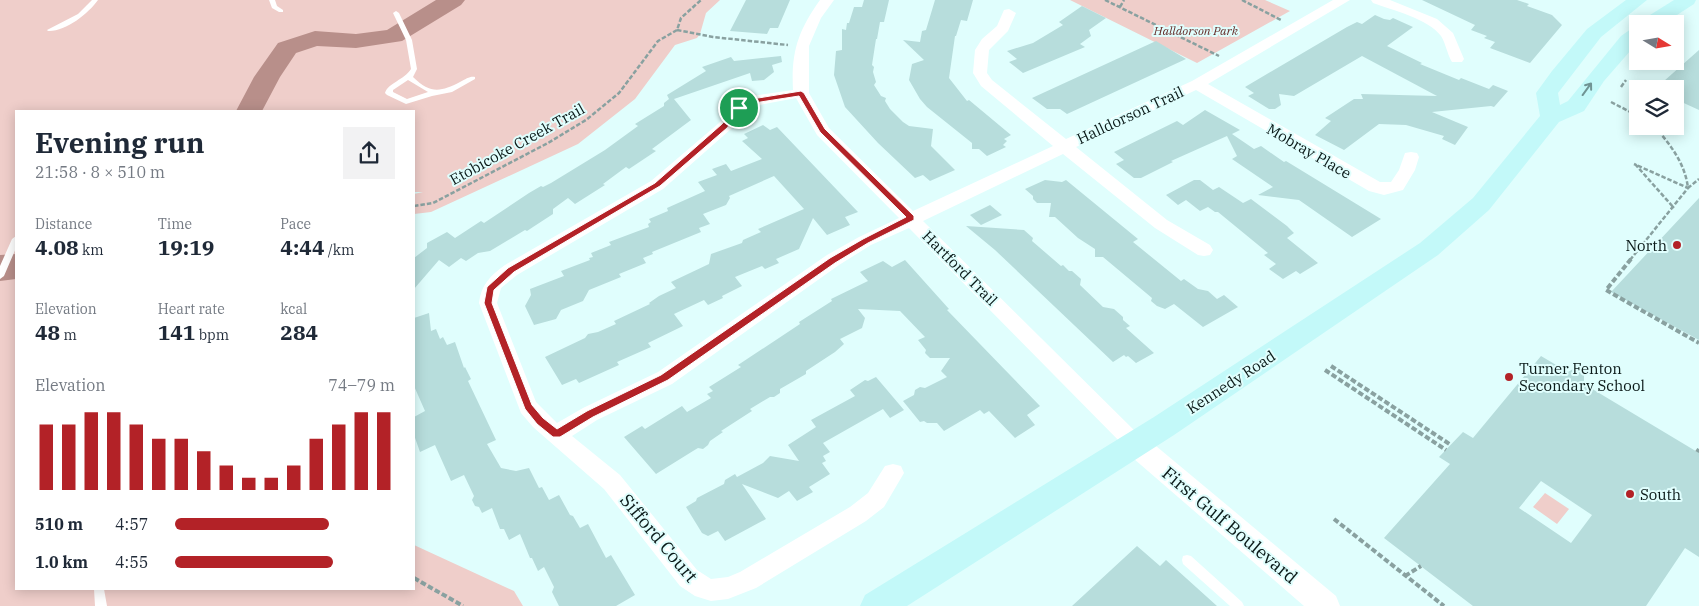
<!DOCTYPE html>
<meta charset="utf-8">
<style>
:root{--surface:#fff;--page:#f2f2f3;--text:#1f2937;--muted:#747a83;--accent:#b32227}
body{margin:0;font-family:"IBM Plex Serif",serif;background:var(--page);color:var(--text);height:100vh;display:flex;flex-direction:column;font-size:19px;white-space:nowrap}
*{box-sizing:border-box;margin:0}
p{font-size:16px;color:var(--muted)}
.icon{flex:none;width:28px;height:28px;fill:none;stroke:currentColor;stroke-width:2;stroke-linecap:round;stroke-linejoin:round}
.map{position:relative;flex:1;overflow:hidden}
.drawer{position:absolute;left:15px;top:110px;width:400px;height:480px;display:flex;flex-direction:column;background:var(--surface);border-radius:0px;box-shadow:0 2px 12px #0003}
.drawer>*{flex:none}
.needle{width:32px;rotate:101deg}
.tools{position:absolute;left:1629px;top:15px;display:grid;gap:10px}
.tools a{display:grid;place-items:center;width:55px;height:55px;border-radius:0px;background:var(--surface);box-shadow:0 2px 12px #0003;font-size:25px}
.pin{position:absolute;display:grid;place-items:center;width:42px;height:42px;color:#fff;margin:-21px;border:2px solid #fff;border-radius:50%;box-shadow:0 1px 5px #0007}
.round{display:grid;place-items:center;flex:none;width:52px;height:52px;border-radius:0px;background:var(--page)}
.overview{display:flex;align-items:center;justify-content:space-between;height:85px;padding:0 20px}
h1{font-size:28px;font-weight:800;line-height:38px}
.stats{display:grid;grid-template-columns:repeat(3,1fr);gap:8px;height:85px;padding:5px 20px}
.stats div{display:grid;align-content:center}
.stats b{font-size:21px;font-weight:800}
.stats small{font-size:14px;font-weight:400}
.stats p{font-size:14px}
.chart{height:140px;padding:10px 20px}
.chart p{display:flex;justify-content:space-between}
.chart svg{width:100%;height:90px;margin-top:5px;stroke:var(--accent);stroke-width:6}
ul{padding:0 20px;list-style:none;font-size:16px}
li{display:grid;grid-template-columns:80px 60px 1fr;align-items:center;height:38px}
li i{height:12px;border-radius:6px;background:var(--accent)}
.map>svg:first-child{display:block}
.green{fill:#efceca}
.water{fill:#b88f8a}
.lines{fill:none;stroke-linecap:round;stroke-linejoin:round}
.river{fill:#b88f8a;fill-rule:evenodd}
.building{fill:#b7dddc;fill-rule:evenodd}
.path-far1{stroke:#89a1a0;stroke-width:2.5;stroke-dasharray:4.5 2;stroke-linecap:butt}
.path{stroke:#89a1a0;stroke-width:4;stroke-dasharray:5.5 2.5;stroke-linecap:butt}
.service{fill:#fff;fill-rule:evenodd}
.minor{fill:#fff;fill-rule:evenodd}
.tertiary{fill:#fff;fill-rule:evenodd}
.secondary{fill:#c3f9f9;fill-rule:evenodd}
.oneway{stroke:#709494}
.route{fill:#b32227;stroke:#fff;fill-rule:evenodd}
.poi-dot{fill:#b32227;stroke:#e0fefd;stroke-width:2}
.labels{text-anchor:middle;dominant-baseline:central;stroke-width:4;stroke-linejoin:round;paint-order:stroke}
.far-park-label{font-size:12px;font-style:italic;fill:#662e2b;stroke:#e0fefd}
.street-label{font-size:15px;fill:#0a1918;stroke:#e0fefd}
.poi-label{font-size:15px;fill:#0a1918;stroke:#e0fefd;text-anchor:start}
.near-street-label{font-size:18px;fill:#0a1918;stroke:#e0fefd}
</style>
<div class="map">
<svg width="1699" height="606" viewBox="0 0 1699 606">
<rect width="100%" height="100%" fill="#e0fefd"/>
<path class="green" d="M 0,0 L 720,0 L 706,13 L 700,34 L 697,38 L 675,45 L 635,99 L 578,144 L 431,212 L 414,214 L 414,194 L 423,192 L 414,192 L 414,111 L 16,111 L 16,589 L 414,589 L 414,545 L 514,591 L 523,606 L 0,606 Z
M 1070,0 L 1265,0 L 1290,11 L 1197,63 Z
M 1545,493 L 1569,509 L 1557,524 L 1533,507 Z"/>
<path class="water" d="M 16,254 L 16,279 L 0,281 L 0,255 Z"/>
<g class="lines">
<path class="river" d="M 436,0 L 465,0 L 461,5 L 402,41 L 356,48 L 317,46 L 296,53 L 280,77 L 262,111 L 236,111 L 254,77 L 278,43 L 315,31 L 356,34 L 387,30 Z"/>
</g>
<path class="building" d="M 746,0 L 790,0 L 778,28 L 770,28 L 767,34 L 730,31 Z
M 864,0 L 889,0 L 884,22 L 880,22 L 877,39 L 876,39 L 872,65 L 874,67 L 873,72 L 876,82 L 874,85 L 881,96 L 886,98 L 885,101 L 890,109 L 903,122 L 909,126 L 933,129 L 931,146 L 955,170 L 930,181 L 923,175 L 915,178 L 878,143 L 845,107 L 834,75 L 836,51 L 842,50 L 842,29 L 846,30 L 847,23 L 849,23 L 854,7 L 862,7 Z
M 935,0 L 973,0 L 967,21 L 961,20 L 956,36 L 955,36 L 949,78 L 967,101 L 969,100 L 1011,135 L 1004,139 L 1007,141 L 1003,145 L 1006,147 L 987,156 L 979,149 L 972,149 L 972,143 L 927,107 L 920,99 L 909,80 L 912,64 L 924,60 L 903,40 L 920,42 L 922,31 L 926,30 Z
M 1422,0 L 1517,0 L 1529,4 L 1527,6 L 1552,15 L 1562,25 L 1530,63 L 1490,48 L 1495,42 L 1484,38 L 1487,36 L 1471,30 L 1475,25 Z
M 1082,6 L 1106,18 L 1089,30 L 1091,36 L 1080,44 L 1085,47 L 1023,73 L 1009,62 L 1017,59 L 1007,51 L 1033,43 L 1063,25 L 1059,22 Z
M 1375,15 L 1384,19 L 1390,20 L 1393,18 L 1413,27 L 1387,46 L 1422,63 L 1420,64 L 1459,80 L 1461,78 L 1489,89 L 1493,85 L 1508,91 L 1494,107 L 1491,106 L 1432,112 L 1468,127 L 1455,145 L 1442,139 L 1444,136 L 1406,125 L 1379,124 L 1344,150 L 1315,135 L 1331,121 L 1325,118 L 1354,99 L 1363,99 L 1361,94 L 1437,96 L 1362,56 L 1294,96 L 1279,94 L 1281,105 L 1275,109 L 1269,109 L 1248,96 L 1254,93 L 1245,87 L 1347,27 L 1357,22 L 1362,24 Z
M 1156,41 L 1186,59 L 1067,114 L 1060,109 L 1047,109 L 1032,98 Z
M 1699,50 L 1699,110 L 1675,99 L 1675,89 L 1655,89 Z
M 781,56 L 782,62 L 772,65 L 774,72 L 764,80 L 752,81 L 750,73 L 674,99 L 691,120 L 652,149 L 656,151 L 629,169 L 626,167 L 603,184 L 605,185 L 575,204 L 568,198 L 553,209 L 553,214 L 533,227 L 527,231 L 525,230 L 490,251 L 478,253 L 466,261 L 461,258 L 449,267 L 439,260 L 414,289 L 414,258 L 427,248 L 427,243 L 447,232 L 455,238 L 481,221 L 484,223 L 529,193 L 541,186 L 543,187 L 551,183 L 605,150 L 638,126 L 635,124 L 664,106 L 664,103 L 669,99 L 667,95 L 706,71 L 702,67 L 731,57 L 734,61 Z
M 1205,110 L 1240,130 L 1232,134 L 1254,149 L 1261,146 L 1284,162 L 1286,161 L 1381,219 L 1352,237 L 1299,200 L 1258,195 L 1273,187 L 1232,159 L 1237,156 L 1227,136 L 1171,161 L 1173,162 L 1141,178 L 1134,178 L 1116,164 L 1124,160 L 1114,152 L 1177,121 L 1183,125 Z
M 763,125 L 770,130 L 777,127 L 858,212 L 845,217 L 850,225 L 827,235 L 813,218 L 799,249 L 776,259 L 779,263 L 765,269 L 762,266 L 735,277 L 742,286 L 722,296 L 723,298 L 708,305 L 704,300 L 674,314 L 683,326 L 648,343 L 651,347 L 617,362 L 619,365 L 579,383 L 576,379 L 562,385 L 545,357 L 585,338 L 588,334 L 598,332 L 616,324 L 614,321 L 650,304 L 649,303 L 659,296 L 676,288 L 671,282 L 709,264 L 711,254 L 742,243 L 743,240 L 761,232 L 758,229 L 804,209 L 774,176 L 729,196 L 730,198 L 726,205 L 703,214 L 710,224 L 699,228 L 701,232 L 652,252 L 653,254 L 643,258 L 646,263 L 619,274 L 621,277 L 589,290 L 583,301 L 561,310 L 556,319 L 534,325 L 525,306 L 531,295 L 530,289 L 564,276 L 561,271 L 590,260 L 589,258 L 593,257 L 591,253 L 611,245 L 609,242 L 649,227 L 648,224 L 651,222 L 649,219 L 668,211 L 667,208 L 705,191 L 698,182 L 717,175 L 712,169 L 726,164 L 731,171 L 762,159 L 742,141 L 748,138 L 744,134 Z
M 1045,180 L 1062,182 L 1066,180 L 1138,239 L 1133,242 L 1181,281 L 1184,279 L 1198,289 L 1208,291 L 1217,299 L 1224,295 L 1238,307 L 1203,327 L 1174,304 L 1165,309 L 1157,306 L 1151,301 L 1152,298 L 1103,257 L 1095,257 L 1095,249 L 1078,238 L 1055,217 L 1049,217 L 1051,203 L 1037,203 L 1033,199 L 1033,196 L 1025,189 Z
M 1194,180 L 1200,180 L 1213,190 L 1219,187 L 1243,203 L 1251,199 L 1287,226 L 1294,233 L 1287,238 L 1318,263 L 1300,274 L 1296,271 L 1283,279 L 1269,269 L 1276,264 L 1264,255 L 1268,253 L 1218,212 L 1215,212 L 1208,207 L 1200,211 L 1186,200 L 1178,205 L 1166,195 Z
M 1699,198 L 1699,340 L 1611,292 Z
M 990,205 L 1002,215 L 981,225 L 970,215 Z
M 966,226 L 1024,230 L 1033,238 L 1032,241 L 1061,266 L 1063,265 L 1069,271 L 1072,271 L 1081,279 L 1080,285 L 1103,307 L 1114,309 L 1123,317 L 1123,320 L 1130,326 L 1126,328 L 1154,353 L 1136,363 L 1128,356 L 1126,357 L 1124,355 L 1113,362 L 995,250 Z
M 905,260 L 949,309 L 947,310 L 1040,406 L 1027,415 L 1035,425 L 1015,438 L 989,411 L 984,414 L 980,410 L 944,431 L 937,423 L 927,423 L 924,421 L 920,422 L 903,401 L 914,395 L 915,390 L 920,387 L 925,388 L 947,377 L 941,371 L 950,358 L 930,358 L 925,353 L 926,350 L 918,340 L 925,337 L 900,311 L 858,309 L 865,318 L 862,328 L 840,339 L 844,344 L 835,352 L 806,371 L 806,374 L 780,389 L 780,393 L 774,397 L 770,397 L 750,409 L 752,411 L 721,431 L 723,432 L 710,441 L 708,445 L 703,449 L 698,448 L 693,451 L 656,474 L 624,437 L 642,426 L 645,429 L 682,406 L 687,412 L 711,398 L 707,394 L 713,391 L 709,387 L 741,367 L 738,365 L 800,324 L 799,322 L 832,301 L 831,299 L 868,281 L 860,272 L 883,261 L 892,267 Z
M 429,313 L 431,331 L 436,329 L 440,339 L 443,337 L 447,345 L 455,342 L 464,368 L 465,367 L 471,379 L 468,381 L 496,440 L 487,444 L 501,468 L 516,471 L 529,468 L 539,488 L 542,487 L 549,500 L 559,495 L 570,515 L 573,516 L 580,528 L 588,524 L 606,558 L 611,555 L 635,595 L 616,606 L 559,606 L 552,592 L 554,587 L 544,567 L 538,571 L 532,558 L 530,558 L 520,534 L 509,540 L 504,529 L 500,529 L 492,508 L 482,513 L 479,507 L 475,506 L 472,500 L 474,496 L 464,475 L 451,481 L 435,445 L 420,452 L 414,435 L 414,417 L 425,411 L 414,386 L 414,318 Z
M 1541,356 L 1568,372 L 1573,369 L 1578,371 L 1584,375 L 1584,384 L 1699,453 L 1699,557 L 1685,548 L 1646,606 L 1473,606 L 1384,538 L 1450,464 L 1439,457 L 1463,432 L 1473,438 ZM 1541,481 L 1592,515 L 1571,543 L 1519,508 Z
M 876,377 L 904,410 L 890,418 L 883,409 L 823,443 L 830,452 L 823,456 L 826,461 L 822,463 L 830,474 L 809,487 L 813,492 L 797,501 L 789,491 L 778,498 L 742,484 L 766,519 L 725,541 L 718,531 L 708,536 L 702,533 L 686,507 L 696,501 L 697,498 L 724,484 L 725,480 L 735,474 L 737,477 L 763,463 L 770,456 L 799,461 L 788,445 L 816,427 L 811,420 L 855,396 L 850,390 L 865,380 L 868,381 Z
M 1137,546 L 1160,566 L 1166,560 L 1217,606 L 1072,606 Z"/>
<g class="lines">
<path class="path-far1" d="M 1105,0 L 1219,56
M 1242,0 L 1281,20
M 1120,7 L 1124,0
M 677,30 L 713,37 L 788,45
M 1621,87 L 1626,80
M 1611,102 L 1638,116
M 1654,126 C 1670,144 1685,163 1688,188 L 1699,179
M 1635,164 L 1674,208
M 414,206 L 433,203 L 548,143 L 586,120 L 619,93 L 658,41 L 677,30 L 681,18 L 701,0
M 1630,260 L 1688,188 L 1634,164"/>
<path class="path" d="M 1631,259 L 1606,290 L 1699,343
M 1331,366 L 1451,445
M 1325,370 L 1446,450
M 1697,452 L 1699,449
M 1334,519 L 1444,606
M 1405,576 L 1421,566
M 414,578 L 463,606"/>
<path class="service" d="M 92,0 L 98,0 C 88,14 65,32 48,31 L 47,30 L 78,14 Z
M 269,0 L 275,0 L 277,6 L 283,10 L 283,12 L 279,12 L 272,8 Z
M 396,11 L 399,13 L 412,40 L 417,69 L 413,77 C 430,94 441,92 460,82 C 466,79 470,76 475,77 L 475,79 L 452,92 L 432,96 L 406,104 L 387,95 L 385,93 C 388,83 404,80 411,69 L 406,40 L 393,13 ZM 408,80 L 428,92 L 407,99 L 393,92 L 393,90 Z
M 16,236 L 16,248 L 4,276 L 0,279 L 0,266 L 12,239 Z
M 1187,555 L 1191,556 L 1242,602 L 1244,606 L 1230,606 L 1183,564 L 1182,560 L 1183,556 Z
M 94,589 L 104,589 L 107,606 L 95,606 Z"/>
<path class="minor" d="M 820,0 L 834,0 L 821,18 L 809,46 L 809,93 L 829,128 L 913,211 L 1053,146 L 981,86 L 973,73 L 975,50 L 982,39 L 997,26 L 1004,10 L 1009,9 L 1016,13 L 1008,31 L 989,50 L 987,73 L 992,80 L 1066,139 L 1192,81 L 1333,0 L 1350,0 L 1208,84 L 1380,182 L 1391,182 L 1399,170 L 1405,153 L 1411,152 L 1417,153 L 1419,157 L 1415,170 L 1403,190 L 1384,195 L 1369,191 L 1196,90 L 1076,147 L 1167,220 L 1210,245 L 1213,250 L 1210,255 L 1204,256 L 1198,255 L 1155,228 L 1063,154 L 923,221 L 1142,438 L 1146,444 L 1142,450 L 1135,453 L 1128,450 L 909,228 L 871,245 L 839,265 L 672,384 L 597,420 L 572,436 L 620,475 L 697,570 L 711,579 L 728,577 L 740,572 L 850,507 L 868,493 L 885,466 L 893,464 L 901,466 L 904,473 L 884,507 L 866,521 L 756,588 L 728,599 L 711,601 L 695,596 L 680,586 L 604,489 L 533,427 L 521,413 L 479,303 C 481,285 490,276 505,265 L 651,181 L 719,123 L 739,101 L 752,96 L 793,90 C 791,52 798,31 820,0 ZM 796,98 L 817,135 L 899,218 L 859,237 L 827,255 L 658,372 L 583,408 L 557,423 L 536,402 L 497,303 L 501,288 L 517,275 L 663,189 L 731,129 L 749,107 Z
M 1371,0 L 1390,0 L 1437,19 L 1453,33 L 1464,59 L 1462,62 L 1452,62 C 1447,54 1446,44 1441,36 C 1429,19 1392,10 1373,3 Z"/>
<path class="tertiary" d="M 1135,433 L 1144,436 L 1336,596 L 1340,606 L 1304,606 L 1126,452 L 1122,444 L 1126,436 Z"/>
<path class="secondary" d="M 1626,0 L 1647,0 L 1601,37 L 1558,93 L 1560,105 L 1568,101 L 1621,36 L 1631,29 L 1638,27 L 1638,42 L 1604,81 L 1584,111 L 1559,122 L 1489,210 L 1438,255 L 1174,435 L 907,606 L 860,606 L 865,595 L 1154,417 L 1420,243 L 1473,198 L 1540,116 L 1536,93 L 1552,71 L 1587,29 Z
M 1674,0 L 1696,0 L 1694,4 L 1663,24 L 1639,24 L 1642,20 Z"/>
</g>
<defs><path id="oneway-shaft" d="M-6 0H5M1.5-3L5.5 0L1.5 3" fill="none" stroke-width="1.6" stroke-linecap="round" stroke-linejoin="round" transform="scale(1.25)"/></defs>
<use class="oneway" href="#oneway-shaft" transform="translate(1587 89) rotate(-54)"/>
<path class="route" d="M 801,91 L 804,93 L 825,129 L 914,216 L 914,220 L 868,243 L 835,263 L 668,380 L 593,417 L 560,437 L 553,437 L 537,424 L 525,409 L 484,303 L 487,287 L 508,268 L 655,183 L 722,124 L 737,107 L 752,99 ZM 799,96 L 820,132 L 906,217 L 863,239 L 830,258 L 661,375 L 587,411 L 557,429 L 543,418 L 532,405 L 492,303 L 494,290 L 514,272 L 660,186 L 727,128 L 741,110 L 754,103 Z"/>
<g class="poi-dot">
<circle cx="1677" cy="245" r="5"/>
<circle cx="1509" cy="377" r="5"/>
<circle cx="1630" cy="494" r="5"/>
</g>
<g class="labels">
<g class="far-park-label">
<text x="1196" y="30">Halldorson Park</text>
</g>
<g class="street-label">
<text transform="translate(1130 115) rotate(-25)">Halldorson Trail</text>
<text transform="translate(517 144) rotate(-29)">Etobicoke Creek Trail</text>
<text transform="translate(1309 151) rotate(30)">Mobray Place</text>
<text transform="translate(960 268) rotate(45)">Hartford Trail</text>
<text transform="translate(1231 382) rotate(-33)">Kennedy Road</text>
</g>
<g class="poi-label">
<text x="1667" y="245" text-anchor="end">North</text>
<text x="1519" y="368">Turner Fenton<tspan x="1519" dy="17">Secondary School</tspan></text>
<text x="1640" y="494">South</text>
</g>
<g class="near-street-label">
<text transform="translate(1230 525) rotate(40)">First Gulf Boulevard</text>
<text transform="translate(659 538) rotate(50)">Sifford Court</text>
</g>
</g>
</svg>
<div class="tools">
<a><svg class="needle" viewBox="-14 -14 28 28"><path d="M0-13l5 13h-10z" fill="#e53935"/><path d="M0 13l5-13h-10z" fill="#747a83"/></svg></a>
<a><svg class="icon" aria-label="layers" viewBox="0 0 24 24"><path d="M12 4l9 5-9 5-9-5zM3 14l9 5 9-5"/></svg></a>
</div>
<div class="pin" style="left:739px;top:108px;background:#1e9e55"><svg class="icon" aria-label="arrive" viewBox="0 0 24 24"><path d="M6 21V4h12l-3 4 3 4H6"/></svg></div>
<section class="drawer">
<div class="overview"><div><h1>Evening run</h1><p>21:58 · 8 × 510 m</p></div><a class="round"><svg class="icon" aria-label="share" viewBox="0 0 24 24"><path d="M12 15V3M7 8l5-5 5 5M5 13v7h14v-7"/></svg></a></div>
<div class="stats">
<div><p>Distance</p><b>4.08<small> km</small></b></div>
<div><p>Time</p><b>19:19</b></div>
<div><p>Pace</p><b>4:44<small> /km</small></b></div>
</div>
<div class="stats">
<div><p>Elevation</p><b>48<small> m</small></b></div>
<div><p>Heart rate</p><b>141<small> bpm</small></b></div>
<div><p>kcal</p><b>284</b></div>
</div>
<div class="chart"><p><span>Elevation</span>74–79 m</p>
<svg viewBox="0 0 160 44" preserveAspectRatio="none"><path d="M5 44V12M15 44V12M25 44V6M35 44V6M45 44V12M55 44V19M65 44V19M75 44V25M85 44V32M95 44V38M105 44V38M115 44V32M125 44V19M135 44V12M145 44V6M155 44V6"/></svg>
</div>
<ul>
<li><b>510 m</b>4:57<i style="width:70%"></i></li>
<li><b>1.0 km</b>4:55<i style="width:72%"></i></li>
</ul>
</section>
</div>
